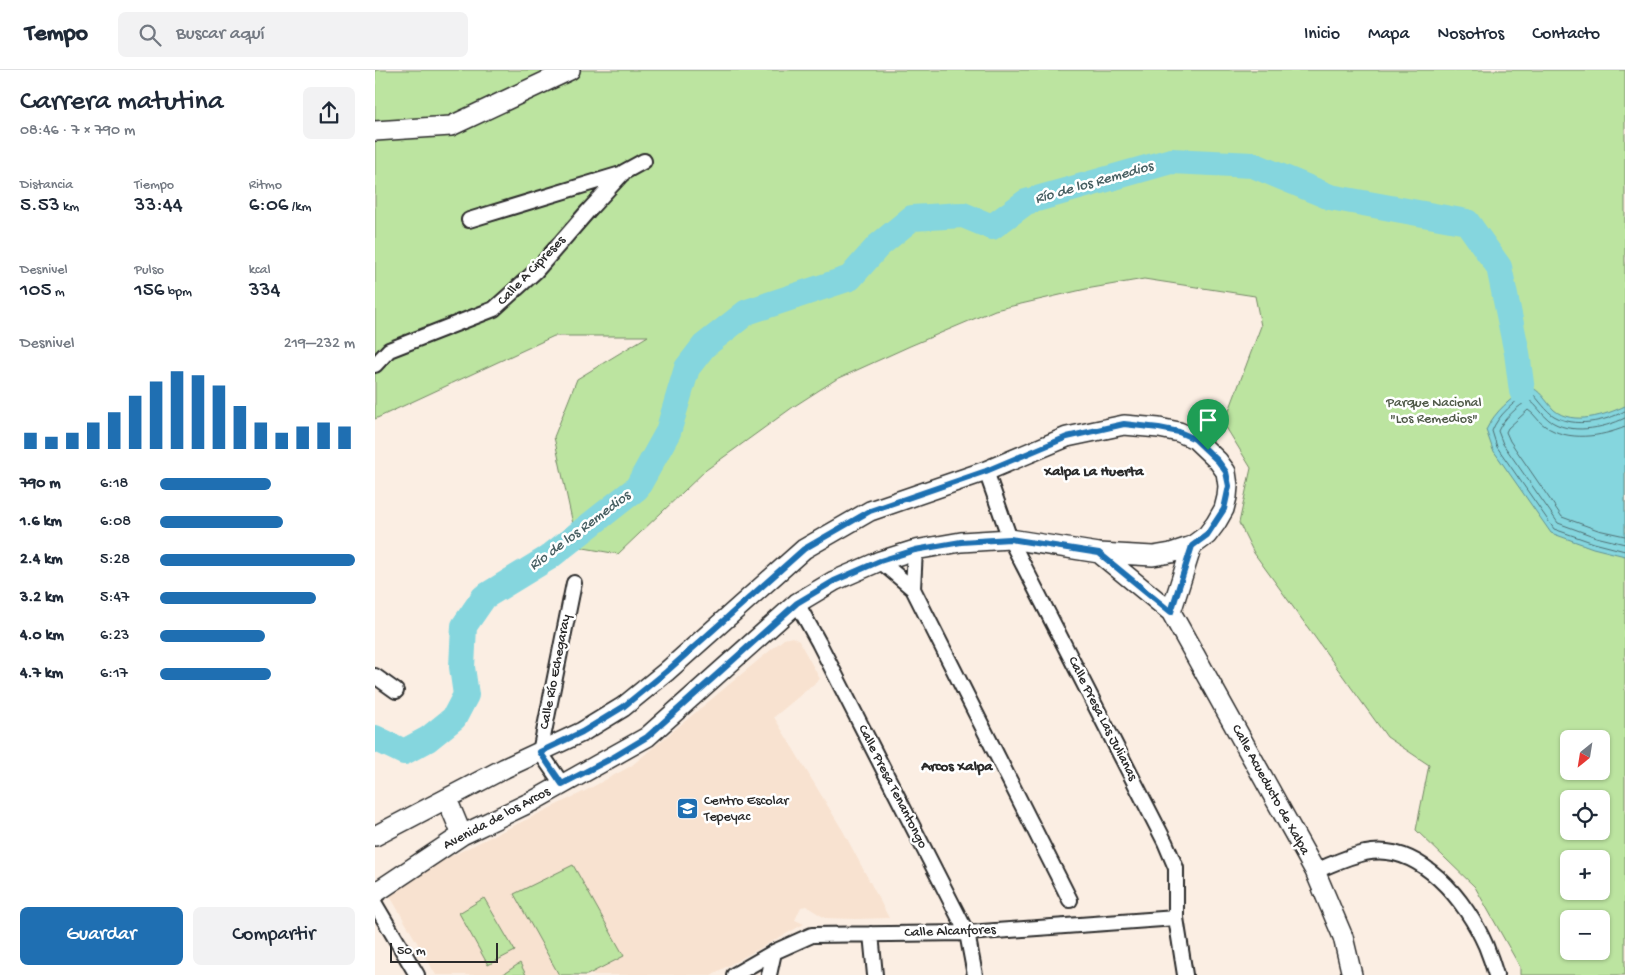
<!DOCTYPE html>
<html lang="es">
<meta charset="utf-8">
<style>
:root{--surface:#fff;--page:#f2f2f3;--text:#1f2937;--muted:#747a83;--line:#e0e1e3;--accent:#1f6fb2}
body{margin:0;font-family:"Gochi Hand",sans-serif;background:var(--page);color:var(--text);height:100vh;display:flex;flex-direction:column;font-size:19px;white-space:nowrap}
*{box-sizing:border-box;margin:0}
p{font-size:16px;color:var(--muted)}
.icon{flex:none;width:28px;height:28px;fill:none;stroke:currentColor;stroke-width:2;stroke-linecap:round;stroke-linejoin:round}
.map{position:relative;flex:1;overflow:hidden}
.sheet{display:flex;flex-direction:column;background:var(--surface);width:375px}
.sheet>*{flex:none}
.needle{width:32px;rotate:210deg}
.fabs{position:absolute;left:1185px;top:660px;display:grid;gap:10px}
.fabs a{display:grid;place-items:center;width:50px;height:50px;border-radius:8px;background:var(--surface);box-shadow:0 1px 4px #0004;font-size:25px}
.scale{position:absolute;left:15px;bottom:12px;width:108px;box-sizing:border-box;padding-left:5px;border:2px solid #2b2b2b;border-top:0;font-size:14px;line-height:18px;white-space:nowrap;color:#2b2b2b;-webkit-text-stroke:4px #fff;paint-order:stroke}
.pin{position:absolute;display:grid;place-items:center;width:42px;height:42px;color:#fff;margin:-51px -21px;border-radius:50% 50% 50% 0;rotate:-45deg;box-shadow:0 0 5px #0007}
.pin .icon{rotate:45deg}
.round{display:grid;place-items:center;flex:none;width:52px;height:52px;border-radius:8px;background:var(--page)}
.overview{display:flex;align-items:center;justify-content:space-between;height:85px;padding:0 20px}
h1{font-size:28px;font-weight:600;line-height:38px}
.stats{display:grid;grid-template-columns:repeat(3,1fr);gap:8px;height:85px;padding:5px 20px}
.stats div{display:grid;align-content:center}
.stats b{font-size:21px;font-weight:600}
.stats small{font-size:14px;font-weight:400}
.stats p{font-size:14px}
.chart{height:140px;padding:10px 20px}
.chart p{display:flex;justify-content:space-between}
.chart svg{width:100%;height:90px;margin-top:5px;stroke:var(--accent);stroke-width:6}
.button{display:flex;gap:10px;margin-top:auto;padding:10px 20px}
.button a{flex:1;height:58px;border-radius:8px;background:var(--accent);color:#fff;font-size:20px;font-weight:600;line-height:58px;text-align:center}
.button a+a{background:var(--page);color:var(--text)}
ul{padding:0 20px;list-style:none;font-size:16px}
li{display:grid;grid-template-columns:80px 60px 1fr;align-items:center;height:38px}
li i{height:12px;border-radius:6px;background:var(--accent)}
header{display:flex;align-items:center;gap:30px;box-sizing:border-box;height:70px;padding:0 25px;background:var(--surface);border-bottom:1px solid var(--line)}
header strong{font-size:24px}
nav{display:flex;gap:28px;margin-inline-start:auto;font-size:18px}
.search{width:350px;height:45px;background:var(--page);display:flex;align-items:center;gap:12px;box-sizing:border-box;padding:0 18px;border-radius:8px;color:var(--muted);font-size:19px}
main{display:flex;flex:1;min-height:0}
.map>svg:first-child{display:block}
.built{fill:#f8e2d0}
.green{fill:#bce4a0;stroke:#748866;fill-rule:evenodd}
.water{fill:#85d6de;stroke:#619296}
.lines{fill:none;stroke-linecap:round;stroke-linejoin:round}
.shore{stroke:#4f6f73;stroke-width:1}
.river{stroke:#85d6de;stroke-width:26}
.street-casing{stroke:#2b2b2b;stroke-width:18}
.secondary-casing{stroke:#2b2b2b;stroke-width:22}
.street{stroke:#fff;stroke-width:14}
.secondary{stroke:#fff;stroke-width:19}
.route-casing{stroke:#fff;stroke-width:10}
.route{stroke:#1f6fb2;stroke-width:6}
.labels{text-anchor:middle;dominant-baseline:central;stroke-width:5;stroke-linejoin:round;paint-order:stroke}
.street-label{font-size:14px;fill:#2b2b2b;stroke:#fff}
.park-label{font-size:14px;fill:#4f5948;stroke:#fff}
.poi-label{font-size:14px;fill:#2b2b2b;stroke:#fff;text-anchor:start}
.water-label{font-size:15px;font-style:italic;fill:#465e61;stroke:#fff}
.neighbourhood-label{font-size:15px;font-weight:bold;fill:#2b2b2b;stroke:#fff}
</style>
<header>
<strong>Tempo</strong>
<div class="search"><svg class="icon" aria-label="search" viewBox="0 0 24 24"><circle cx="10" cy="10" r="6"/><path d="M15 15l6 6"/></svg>Buscar aquí</div>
<nav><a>Inicio</a><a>Mapa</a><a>Nosotros</a><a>Contacto</a></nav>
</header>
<main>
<section class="sheet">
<div class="overview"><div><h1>Carrera matutina</h1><p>08:46 · 7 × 790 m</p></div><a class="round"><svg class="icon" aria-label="share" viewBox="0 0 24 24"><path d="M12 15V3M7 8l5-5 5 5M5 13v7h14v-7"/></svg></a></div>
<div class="stats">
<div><p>Distancia</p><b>5.53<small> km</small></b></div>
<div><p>Tiempo</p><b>33:44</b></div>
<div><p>Ritmo</p><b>6:06<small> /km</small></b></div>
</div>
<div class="stats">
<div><p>Desnivel</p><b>105<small> m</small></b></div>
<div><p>Pulso</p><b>156<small> bpm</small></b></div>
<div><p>kcal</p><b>334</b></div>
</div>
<div class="chart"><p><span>Desnivel</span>219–232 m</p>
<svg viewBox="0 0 160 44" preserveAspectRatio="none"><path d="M5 44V36M15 44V38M25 44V36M35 44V31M45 44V26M55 44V18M65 44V11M75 44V6M85 44V8M95 44V13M105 44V23M115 44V31M125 44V36M135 44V33M145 44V31M155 44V33"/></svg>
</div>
<ul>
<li><b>790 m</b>6:18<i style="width:57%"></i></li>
<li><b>1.6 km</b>6:08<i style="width:63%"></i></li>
<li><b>2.4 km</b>5:28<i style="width:100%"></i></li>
<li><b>3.2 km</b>5:47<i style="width:80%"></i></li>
<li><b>4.0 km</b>6:23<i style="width:54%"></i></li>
<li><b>4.7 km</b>6:17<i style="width:57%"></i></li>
</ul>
<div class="button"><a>Guardar</a><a>Compartir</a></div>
</section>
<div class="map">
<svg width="1250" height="905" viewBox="0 0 1250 905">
<rect width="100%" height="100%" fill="#fbeee3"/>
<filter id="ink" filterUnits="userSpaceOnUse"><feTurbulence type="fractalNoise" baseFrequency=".02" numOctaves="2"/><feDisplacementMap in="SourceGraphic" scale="10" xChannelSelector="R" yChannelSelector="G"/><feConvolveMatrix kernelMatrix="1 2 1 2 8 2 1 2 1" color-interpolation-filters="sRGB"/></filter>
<g filter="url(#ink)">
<path class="built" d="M 417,567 L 424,571 L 445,609 L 399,647 L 468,761 L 514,848 L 481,849 L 450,848 L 431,836 L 426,837 L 420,850 L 429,854 L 336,905 L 61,905 L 12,821 L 56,796 L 208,722 L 256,696 L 409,569 Z"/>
<path class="green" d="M 0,0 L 1250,0 L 1250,905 L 1145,905 L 1145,897 L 1100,817 L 1041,760 L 1054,695 L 1012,667 L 879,483 L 864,453 L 876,398 L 849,354 L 886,256 L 880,226 L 769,209 L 711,219 L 620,240 L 535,276 L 460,310 L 418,337 L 331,400 L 243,484 L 203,477 L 179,367 L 202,309 L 273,266 L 179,266 L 0,349 ZM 1194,669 L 1226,669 L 1226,701 L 1194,701 ZM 1194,729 L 1226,729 L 1226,761 L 1194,761 ZM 1194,789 L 1226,789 L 1226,821 L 1194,821 ZM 1194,849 L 1226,849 L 1226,881 L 1194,881 Z
M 198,795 L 249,886 L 212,905 L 184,905 L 139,824 Z
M 109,828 L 140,881 L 113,895 L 84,843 Z
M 145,893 L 151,905 L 127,905 Z"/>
<path class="water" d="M 1154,317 C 1165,319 1171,332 1179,340 C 1198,356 1231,345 1250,336 L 1250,486 L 1218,478 L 1176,463 L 1118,380 L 1111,360 C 1120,341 1136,328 1154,317 Z"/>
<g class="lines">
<path class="shore" d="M 1250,341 C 1229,352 1200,358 1179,346 C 1171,341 1164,330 1157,323 L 1155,322 C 1140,331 1123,345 1117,361 L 1122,377 L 1179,459 L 1219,473 L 1250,481
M 1250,348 C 1228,359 1194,365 1174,350 C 1166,344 1162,335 1154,330 C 1143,336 1128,349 1123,361 L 1128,374 L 1183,453 L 1221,467 L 1250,474
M 1250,357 C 1226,367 1193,372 1170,356 C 1163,352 1160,344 1153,340 L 1133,358 L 1131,362 L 1135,371 L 1187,447 L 1223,460 L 1250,466"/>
<path class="river" d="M 0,668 L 29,682 L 53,669 L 79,648 L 91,625 L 87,597 L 89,556 L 109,527 L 173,488 L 262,418 L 293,362 L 312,298 L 329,276 L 372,242 L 475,208 L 503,176 L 537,148 L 588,145 L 617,157 L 651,132 L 796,91 L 878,95 L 955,127 L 1092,152 L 1124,197 L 1142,283 L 1147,321"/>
<defs>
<path id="street" d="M 94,150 L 249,103
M 0,295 L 14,280 L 119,239 L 161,201 L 213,141 L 249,102 L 269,91
M 611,401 L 635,469 L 790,772 L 801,798 L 801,848 L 810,905
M 505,491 L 538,519 L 695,830
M 538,519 L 540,480
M 422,533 L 444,573 L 592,863 L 600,905
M 0,606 L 21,621
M 187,714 L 165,682 L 199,513
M 940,801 C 956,795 973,786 990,783 C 1045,771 1092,832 1111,876 C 1115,886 1118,895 1121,905
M 0,834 L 42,905
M 496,864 L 500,905
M 359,905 L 399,882 L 437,865 L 592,863 L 801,848
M 394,905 L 399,882"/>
<path id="secondary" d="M 0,61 L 76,56 L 195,0
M 724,483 L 796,542 L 940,801 L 968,867 L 977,905
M 796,542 L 817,476
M 72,729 L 87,765
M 0,766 L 130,698 L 207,662 L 248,637 L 291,602 L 429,479 L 495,441 L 611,401 L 692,367 L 749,355 L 784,358 L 804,362 L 820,369 L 843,391 L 851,402 L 853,416 L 852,427 L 849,439 L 841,453 L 832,465 L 817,476 L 796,483 L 778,486 L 724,483 L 635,469 L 586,472 L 540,480 L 505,491 L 459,511 L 422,533 L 272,667 L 158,731 L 87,765 L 0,823"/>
</defs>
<use href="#street" class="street-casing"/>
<use href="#secondary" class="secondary-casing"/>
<use href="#street" class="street"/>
<use href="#secondary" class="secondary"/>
</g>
</g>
<g class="lines" filter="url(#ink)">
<defs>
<path id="route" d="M 749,354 L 784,358 L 804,362 L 820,369 L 843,391 L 851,402 L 854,416 L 849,439 L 832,465 L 817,476 L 796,542 L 724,483 L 635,469 L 586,472 L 540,480 L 505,491 L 459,511 L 422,533 L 272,667 L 237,688 L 187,714 L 165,682 L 207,662 L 248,637 L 291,602 L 429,479 L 495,441 L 611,401 L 692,367 Z"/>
</defs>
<use href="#route" class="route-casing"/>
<use href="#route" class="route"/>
</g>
<defs>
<symbol id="school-square" viewBox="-11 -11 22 22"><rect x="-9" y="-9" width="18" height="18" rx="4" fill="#1f6fb2" stroke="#fff"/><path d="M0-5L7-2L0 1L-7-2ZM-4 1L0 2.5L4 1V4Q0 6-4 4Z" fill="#fff"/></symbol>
</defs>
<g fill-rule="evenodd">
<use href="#school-square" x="300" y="726" width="25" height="25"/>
</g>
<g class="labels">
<g class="street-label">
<text transform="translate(157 201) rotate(-46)">Calle A Cipreses</text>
<text transform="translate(181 602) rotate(-79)">Calle Río Echegaray</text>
<text transform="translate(727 649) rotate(63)">Calle Presa Las Julianas</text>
<text transform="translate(517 717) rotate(63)">Calle Presa Tenantongo</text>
<text transform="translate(895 720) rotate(61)">Calle Acueducto de Xalpa</text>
<text transform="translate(122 749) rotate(-28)">Avenida de los Arcos</text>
<text transform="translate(575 862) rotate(-2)">Calle Alcanfores</text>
</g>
<g class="park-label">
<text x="1059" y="333">Parque Nacional<tspan x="1059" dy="16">"Los Remedios"</tspan></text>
</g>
<g class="poi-label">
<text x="329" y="731">Centro Escolar<tspan x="329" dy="16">Tepeyac</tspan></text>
</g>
<g class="water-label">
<text transform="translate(719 113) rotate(-16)">Río de los Remedios</text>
<text transform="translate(205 461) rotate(-37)">Río de los Remedios</text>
</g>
<g class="neighbourhood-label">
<text x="719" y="402">Xalpa La Huerta</text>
<text x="582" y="697">Arcos Xalpa</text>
</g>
</g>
</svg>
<div class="fabs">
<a><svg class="needle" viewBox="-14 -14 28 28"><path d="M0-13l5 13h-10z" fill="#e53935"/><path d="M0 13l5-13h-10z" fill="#747a83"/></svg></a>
<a><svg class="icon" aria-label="locate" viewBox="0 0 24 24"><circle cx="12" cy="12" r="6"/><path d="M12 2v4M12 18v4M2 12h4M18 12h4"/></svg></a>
<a>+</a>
<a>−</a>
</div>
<div class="scale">50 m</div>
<div class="pin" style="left:833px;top:380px;background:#1e9e55"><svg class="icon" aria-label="arrive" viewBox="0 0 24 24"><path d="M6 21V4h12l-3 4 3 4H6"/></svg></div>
</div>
</main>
